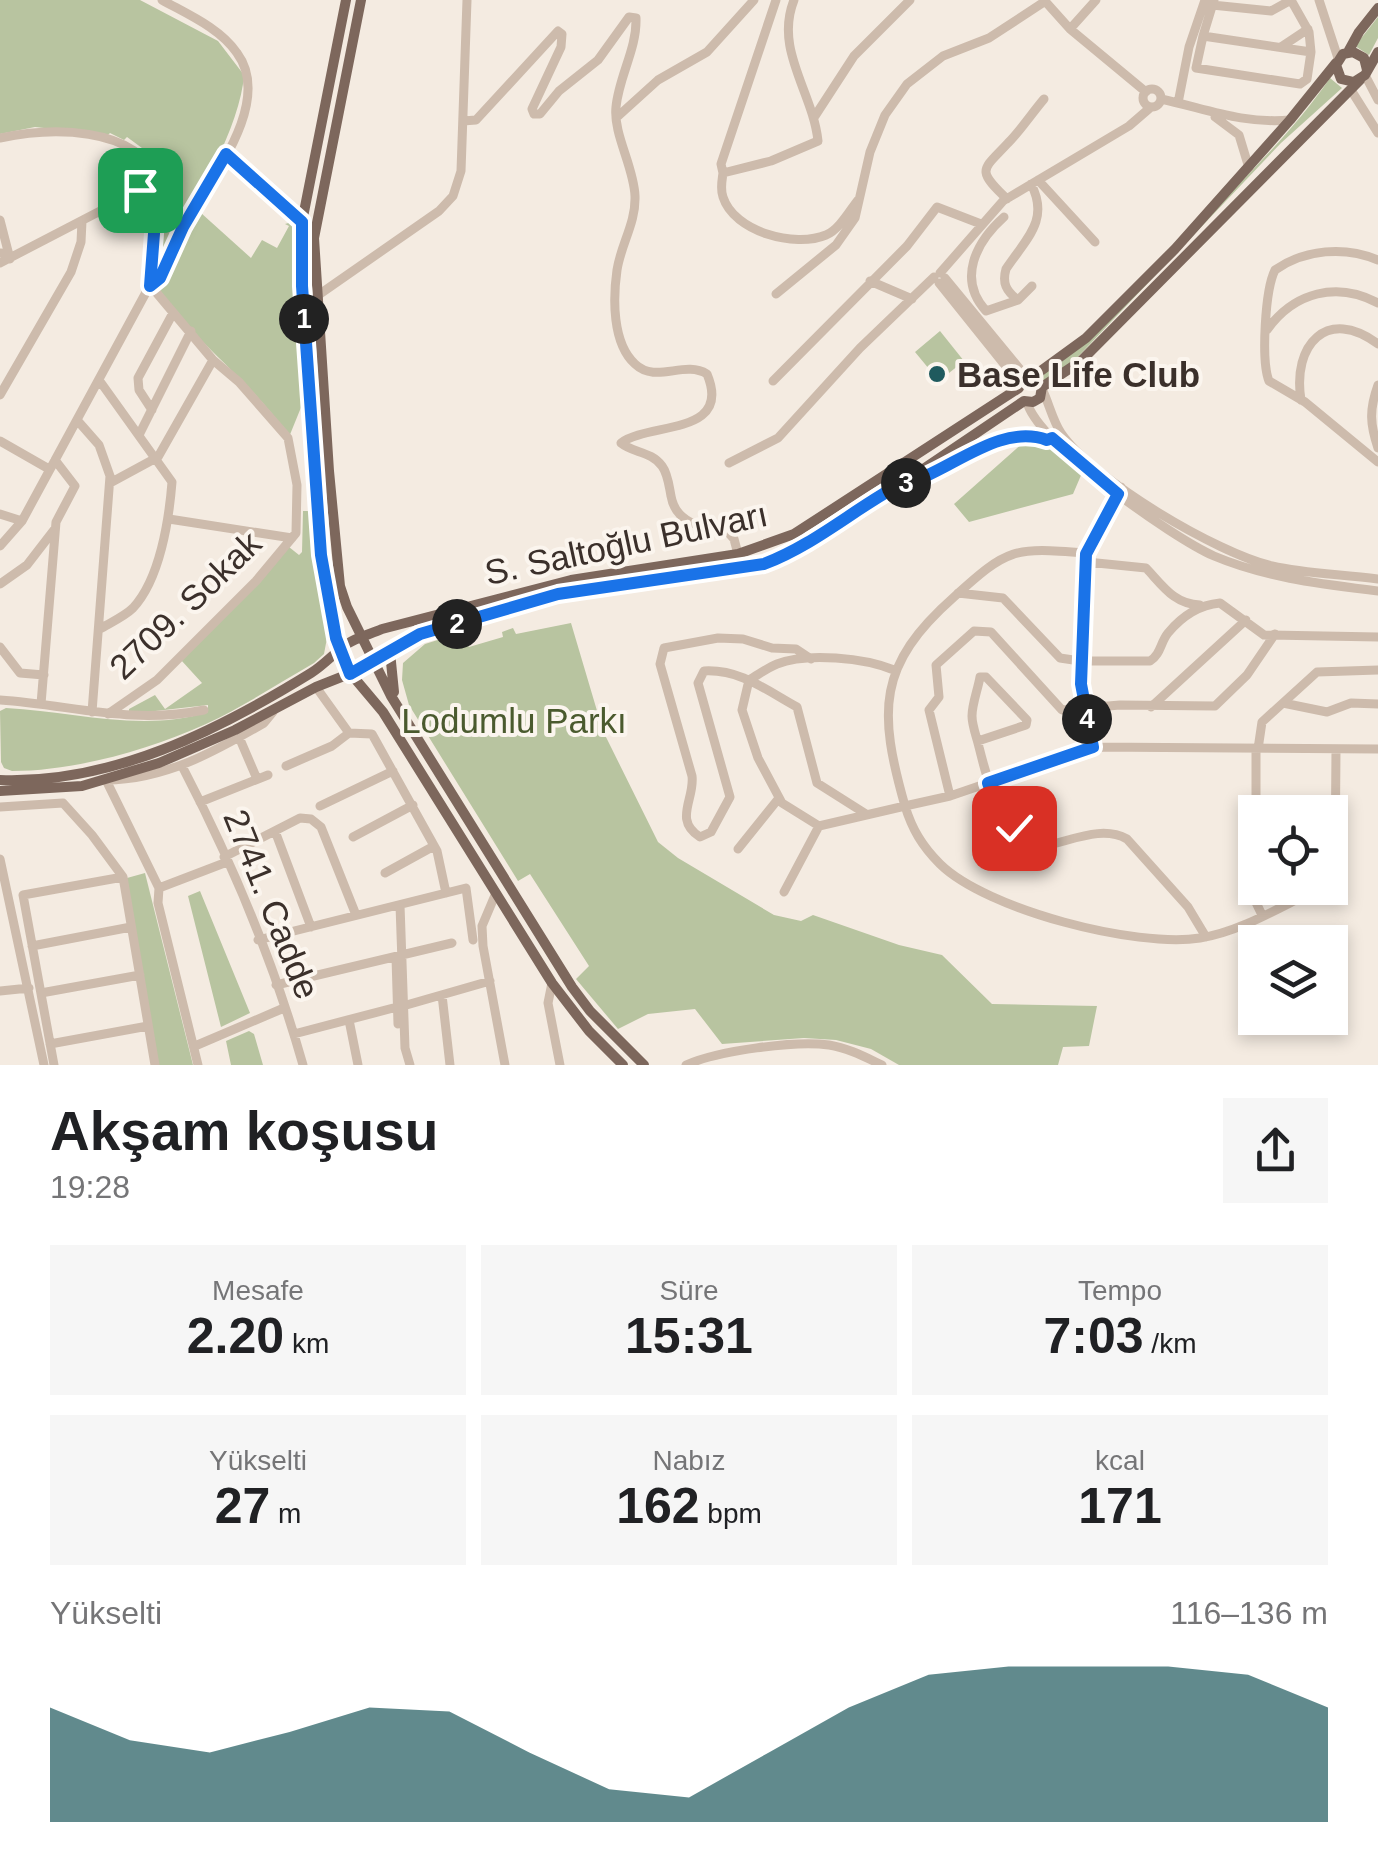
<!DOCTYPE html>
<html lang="tr">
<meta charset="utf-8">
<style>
:root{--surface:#fff;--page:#f6f6f6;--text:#202124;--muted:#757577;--accent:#1f5a5e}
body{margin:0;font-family:Arial,sans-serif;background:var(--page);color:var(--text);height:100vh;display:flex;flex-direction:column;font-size:38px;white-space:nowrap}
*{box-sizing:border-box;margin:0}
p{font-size:32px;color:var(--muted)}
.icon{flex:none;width:55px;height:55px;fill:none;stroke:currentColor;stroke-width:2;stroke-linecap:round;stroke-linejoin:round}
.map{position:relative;height:1065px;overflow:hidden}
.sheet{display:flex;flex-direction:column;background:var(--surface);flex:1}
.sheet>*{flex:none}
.fabs{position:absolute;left:1238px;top:795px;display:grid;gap:20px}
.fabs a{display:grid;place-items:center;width:110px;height:110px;border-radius:0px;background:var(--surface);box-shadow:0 5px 15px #0003;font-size:50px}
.pin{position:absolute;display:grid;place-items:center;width:85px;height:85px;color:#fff;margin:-42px;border-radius:20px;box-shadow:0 5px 15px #0006}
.km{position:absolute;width:50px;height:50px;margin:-25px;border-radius:50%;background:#222;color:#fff;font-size:28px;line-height:50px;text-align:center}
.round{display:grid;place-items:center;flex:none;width:105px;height:105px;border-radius:0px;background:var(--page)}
.summary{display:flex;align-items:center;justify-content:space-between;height:170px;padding:0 50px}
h1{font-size:55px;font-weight:800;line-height:75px}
.metrics{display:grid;grid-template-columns:repeat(3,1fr);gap:15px;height:170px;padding:10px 50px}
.metrics div{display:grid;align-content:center;border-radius:0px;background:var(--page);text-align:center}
.metrics b{font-size:50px;font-weight:800}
.metrics small{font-size:28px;font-weight:400}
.metrics p{font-size:28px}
.chart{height:280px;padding:20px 50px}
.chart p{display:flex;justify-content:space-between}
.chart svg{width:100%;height:180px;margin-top:10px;fill:var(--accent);opacity:.7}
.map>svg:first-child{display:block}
.green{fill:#b8c4a0}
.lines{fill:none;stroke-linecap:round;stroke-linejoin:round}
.minor{stroke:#cdbbac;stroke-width:9}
.major{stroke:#7d675c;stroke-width:10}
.route-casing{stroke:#fff;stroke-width:20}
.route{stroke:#1a73e8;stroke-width:12}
.poi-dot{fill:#1f5a5e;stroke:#fbf5ee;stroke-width:4}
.labels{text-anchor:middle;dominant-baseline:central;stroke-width:8;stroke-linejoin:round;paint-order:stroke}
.poi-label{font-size:35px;font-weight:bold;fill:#3b302b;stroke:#fbf5ee;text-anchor:start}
.street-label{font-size:35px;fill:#3b302b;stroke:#fbf5ee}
.park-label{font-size:35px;fill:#4a5a2e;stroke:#fbf5ee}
</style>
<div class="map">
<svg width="1378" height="1065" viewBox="0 0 1378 1065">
<rect width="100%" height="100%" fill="#f4ebe1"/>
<path class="green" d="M 0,0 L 140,0 L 218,41 L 244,75 C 240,133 183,223 155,278 L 160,238 L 161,162 L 127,137 L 124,140 L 110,133 L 108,135 L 35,127 L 0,134 Z
M 1378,17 L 1378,38 L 1369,55 L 1355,46 Z
M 1330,78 L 1342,88 L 1281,143 L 1073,362 L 1043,381 L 1039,377 C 1093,342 1135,290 1179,244 C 1231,191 1288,139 1330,78 Z
M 201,213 L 251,258 L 262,240 L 277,248 L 289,226 L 285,224 L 292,222 L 302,405 L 289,437 C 253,381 194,344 158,287 L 187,229 Z
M 940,331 L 964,361 L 939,381 L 915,352 Z
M 1033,440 L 1044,448 L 1056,447 L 1082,473 L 1073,494 L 969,522 L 954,504 L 1024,442 Z
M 303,511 L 315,511 L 314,542 L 329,627 L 324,654 L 314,663 C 279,683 243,707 206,724 C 148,750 75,771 12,771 L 4,768 L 1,762 L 0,711 L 6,708 C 72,711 142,733 208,712 L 208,705 L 129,714 L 129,709 L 155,695 L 165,709 L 202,683 L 181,660 L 289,547 L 299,555 L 302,552 Z
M 571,623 L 603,731 L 658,842 L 678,858 L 774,915 L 801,921 L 813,915 L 899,945 L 942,955 L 992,1004 L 1097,1006 L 1089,1046 L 1063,1047 L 1058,1065 L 899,1065 L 871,1049 L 836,1040 L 804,1038 L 722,1044 L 695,1009 L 648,1014 L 618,1029 L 576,979 L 589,966 L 530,874 L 518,881 L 409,705 L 402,680 L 403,663 L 425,644 L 463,632 L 469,647 L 503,637 L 502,632 L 513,628 L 516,634 Z
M 145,873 L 193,1065 L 158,1065 L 127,878 Z
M 200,891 L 250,1013 L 221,1027 L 188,896 Z
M 249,1031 L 254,1034 L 263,1065 L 231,1065 L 226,1041 Z"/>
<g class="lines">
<path class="minor" d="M 776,0 L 721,164 L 723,173 L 771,161 L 818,141 C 813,92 774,50 794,0
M 1044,0 L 1070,29 L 1146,92
M 1214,0 L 1203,36 L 1311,52 L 1309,32 L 1291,0
M 1319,0 L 1338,58
M 1212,5 L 1271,11 L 1291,0
M 1070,29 L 1096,0
M 1203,36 L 1196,68 L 1300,84 L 1307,79 L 1311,52
M 1281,47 L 1308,29
M 1365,75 L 1378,100
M1143 98a9 9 0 1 1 18 0a9 9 0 1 1-18 0Z
M 1351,90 L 1378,133
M 1161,99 C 1207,109 1242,124 1290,120
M 1178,103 L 1189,47 L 1205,0
M 815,116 L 854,56 L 910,0
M 1215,117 L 1239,135 L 1249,168
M 616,118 L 658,80 L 707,52 L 754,0
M 463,121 L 476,120 L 558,31 L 562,34 L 561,47 L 532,109 L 534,114 L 540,114 L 559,91 L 598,60 L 629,17 L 636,18 C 637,49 619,76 616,107 C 613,134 634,167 635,196 C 636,223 621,244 617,270 C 613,298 612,343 635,364 C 656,384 684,360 707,374 C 733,436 649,422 621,443 C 633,453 651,451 662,466 C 668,474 669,486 671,496 C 676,525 704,527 727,531 L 734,539 L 738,554
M 0,138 C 48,128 136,124 158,181
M 226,154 L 302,222
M 723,173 C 722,181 720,189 723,197 C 734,232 795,248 826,235 C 839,230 850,210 858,200
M 1038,180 L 1095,242
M 1031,184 C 1050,220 1026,239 1006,269 C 1002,283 1006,291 1018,300 L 1032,286
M 1007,199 C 975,169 983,170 1008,143 C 1021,130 1032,113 1044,99
M 1004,217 C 976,242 957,279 986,311 L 1018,300
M 0,220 L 10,259
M 0,253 L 1,253
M 1378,260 C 1345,246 1305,249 1275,270 C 1265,290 1261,361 1269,381 L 1305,402 L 1378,462
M 0,263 L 158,181
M 940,273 L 1003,201 L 1129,126 L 1151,107
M 945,278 L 1028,379
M 870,281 L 912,299
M 939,283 L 1020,384
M 776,294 L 836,245 L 855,218 L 870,152 L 885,115 L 907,84 L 943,56 L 989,38 L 1044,2
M 317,296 L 439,211 L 453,196 L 461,171 L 467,0
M 1267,330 C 1294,292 1337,281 1378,303
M 99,380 L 172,482 C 169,520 160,579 133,608 C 125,616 110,623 100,629
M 773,381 L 907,246 L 937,207 L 981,224
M 1378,385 C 1369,410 1370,424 1378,448
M 1043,391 C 1049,404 1053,421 1061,433 C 1093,480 1217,553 1272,566 C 1306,574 1343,574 1378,579
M 0,395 L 71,272 L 81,242 L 82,221
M 1301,400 C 1292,345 1327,306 1378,344
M 1027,402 C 1037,443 1173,538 1214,556 C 1266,578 1322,584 1378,591
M 152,410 L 139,390 L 138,378 L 173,313
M 77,420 L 99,445 L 110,476 L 92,712
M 140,433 L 191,331
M 0,441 L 49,469
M 729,463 L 778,438 L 860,348 L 934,277
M 909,482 L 999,440 L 1032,434 L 1047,440 L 1052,438
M 110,483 L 158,457 L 213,360
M 1121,487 L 1086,553 C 1013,547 1008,548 954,597 C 877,665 878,711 905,806 L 950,796 L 1093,747 L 1378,749
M 0,514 L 22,521
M 169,519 L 292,538
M 0,546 L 22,521 L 150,285 L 158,181
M 1086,553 L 1088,570 L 1081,684 L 1093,747
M 1087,562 L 1146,568 C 1163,586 1174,604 1200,605
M 0,584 L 27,565 L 54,530
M 958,593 L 1003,598 L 1060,658 L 1080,661 L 1150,661 C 1161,654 1160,643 1168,633 C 1182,616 1199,605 1220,603 L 1264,635 L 1378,637
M 0,647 L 20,673 L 44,675
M 811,659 L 796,649 L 772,648 L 743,639 L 718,638 L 664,648 L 660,664 L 692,776 C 695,799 673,820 700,837 L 711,832 L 730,797 L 698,683 L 704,671 C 740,669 766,690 797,707 L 817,783 L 866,814
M 894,670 C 865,658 807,652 777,664 C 767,668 758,675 749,680 L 742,710 L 758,758 L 782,803 L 819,826 L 905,806 C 912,829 922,846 940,864 C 987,910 1136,948 1200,938 C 1241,932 1283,905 1320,888
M 316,687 L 349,733
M 0,700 C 73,705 130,725 204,710
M 1283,703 L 1327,712 L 1351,703 L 1378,704
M 41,704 L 56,522 L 75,486 L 55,460
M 1151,707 L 1246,620
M 108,714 L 157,680 L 256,581 L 296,533 L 297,485 L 288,438 L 239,382 L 213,360 L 150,285 C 168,276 173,244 184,226 C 209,181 274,103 237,53 C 220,28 187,14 162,0
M 349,733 L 372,734 L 437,851 L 446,893
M 239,737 L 257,779
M 978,741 L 1026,725 L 1027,720 L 986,677 L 980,677 C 978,689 972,704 972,716 C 972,726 977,738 979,747 C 989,787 999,827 1038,847 C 1068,843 1100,824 1127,839 L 1188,907 L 1206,937
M 1256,749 L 1256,801
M 1258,749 L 1262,722 L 1317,672 L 1378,670
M 182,766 C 231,860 274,963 303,1065
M 286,766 L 332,746 L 349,733
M 950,796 L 929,710 L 939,697 L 936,665 L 974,631 L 991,632 L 1062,710 L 1120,705 L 1215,706 L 1247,675 L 1275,634
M 200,802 L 268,775
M 320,806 L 393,771
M 0,807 L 63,803 L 92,835 L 123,877 L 155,1065
M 275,831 L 311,927
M 353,837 L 413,805
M 738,849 L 779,798
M 1251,852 L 1249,888 L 1262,915
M 224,857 L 300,818 L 311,819 L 321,827 L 356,915
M 0,859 L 44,1065
M 385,873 L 434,846
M 1330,883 L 1335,870 L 1336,750
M 159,888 L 227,862
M 784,892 L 819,826
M 496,893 L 482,926 L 483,946 L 505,1065
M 400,905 L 405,1048 L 410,1065
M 258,940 L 466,888 L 473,940
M 32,946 L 131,927
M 396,957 L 398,1024
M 552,983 L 548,1003 L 560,1065
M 276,985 L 452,943
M 0,991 L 29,988
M 41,993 L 140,975
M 442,995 L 450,1065
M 403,1006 L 490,981
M 349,1020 L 358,1065
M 294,1034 L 397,1007
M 50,1044 L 148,1026
M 195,1046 L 284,1008
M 54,1065 L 23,895 L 123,877
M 198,1065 L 158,903 L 159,888 L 106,780 C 164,780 214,752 264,723 L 273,712
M 686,1065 C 717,1051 796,1040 829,1045 C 848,1048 865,1057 882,1065"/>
<path class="major" d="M 346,0 L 302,222 L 300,252 L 324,573 L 340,650 L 351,674 L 383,712 L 552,983 L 589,1031 L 623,1065
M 361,0 L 314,238 L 329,471 L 340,586 L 347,607 L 391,696 L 572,987 L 590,1011 L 644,1065
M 1348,52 L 1359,32 L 1378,8
M 1367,70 L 1364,58 L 1353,52 L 1343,54 L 1336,65 L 1341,79 L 1354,82 L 1365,75 L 1378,52
M 1031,378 L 1086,338 L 1175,249 L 1290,120 L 1336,63
M 390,652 L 394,692
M 0,780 C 112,784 217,731 311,673 C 324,665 334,653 347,644 C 357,637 371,634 382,629 L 571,580 L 738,554 L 794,534 L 1019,388
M 0,791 L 82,786 L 159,763 L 235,730 L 316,687 L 364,668 L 419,634 L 474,618 L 558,595 L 764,564 L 794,553 L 833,530 L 1024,401 L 1033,402 L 1040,398 L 1042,387 L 1081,361 L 1360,80"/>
</g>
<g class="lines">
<defs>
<path id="route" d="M 140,190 L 158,181 L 150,286 L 160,278 L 183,227 L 226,154 L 302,222 L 302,286 L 321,555 L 336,638 L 350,674 L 420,634 L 558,594 L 764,564 C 811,546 847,515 890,490 C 901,483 914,481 926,476 C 964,459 1006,425 1047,440 L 1052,438 L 1118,494 L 1086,554 L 1081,684 L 1093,747 L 988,783 L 996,806 L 1014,828"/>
</defs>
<use href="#route" class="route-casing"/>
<use href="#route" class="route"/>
</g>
<circle class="poi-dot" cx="937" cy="374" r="10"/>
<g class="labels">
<g class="poi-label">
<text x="957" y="374">Base Life Club</text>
</g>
<g class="street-label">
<text transform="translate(626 543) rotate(-12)">S. Saltoğlu Bulvarı</text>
<text transform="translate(185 605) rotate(-44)">2709. Sokak</text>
<text transform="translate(272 904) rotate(68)">2741. Cadde</text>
</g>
<g class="park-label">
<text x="514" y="720">Lodumlu Parkı</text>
</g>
</g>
</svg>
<div class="fabs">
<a><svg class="icon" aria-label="locate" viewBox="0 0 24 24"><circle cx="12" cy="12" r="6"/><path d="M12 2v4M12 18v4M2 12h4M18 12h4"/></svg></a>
<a><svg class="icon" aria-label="layers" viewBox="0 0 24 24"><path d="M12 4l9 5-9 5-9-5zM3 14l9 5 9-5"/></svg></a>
</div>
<div class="pin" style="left:140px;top:190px;background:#1e9e55"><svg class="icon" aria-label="arrive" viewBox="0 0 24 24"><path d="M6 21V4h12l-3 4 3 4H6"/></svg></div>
<div class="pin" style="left:1014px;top:828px;background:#d93025"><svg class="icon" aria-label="check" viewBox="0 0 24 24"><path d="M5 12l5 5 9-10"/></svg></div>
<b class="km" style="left:304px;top:319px">1</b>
<b class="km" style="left:457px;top:624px">2</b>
<b class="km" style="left:906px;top:483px">3</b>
<b class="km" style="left:1087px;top:719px">4</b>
</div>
<section class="sheet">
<div class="summary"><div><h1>Akşam koşusu</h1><p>19:28</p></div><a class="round"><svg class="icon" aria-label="share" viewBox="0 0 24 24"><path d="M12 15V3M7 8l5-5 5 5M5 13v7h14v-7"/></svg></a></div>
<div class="metrics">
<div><p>Mesafe</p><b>2.20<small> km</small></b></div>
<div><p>Süre</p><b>15:31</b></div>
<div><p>Tempo</p><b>7:03<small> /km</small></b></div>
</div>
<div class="metrics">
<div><p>Yükselti</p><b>27<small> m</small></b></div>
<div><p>Nabız</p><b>162<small> bpm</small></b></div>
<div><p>kcal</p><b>171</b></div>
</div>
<div class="chart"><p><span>Yükselti</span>116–136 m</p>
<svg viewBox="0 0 160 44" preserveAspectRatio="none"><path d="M0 44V16L10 24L20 27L30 22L40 16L50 17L60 27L70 36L80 38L90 27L100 16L110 8L120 6L130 6L140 6L150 8L160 16V44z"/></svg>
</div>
</section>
